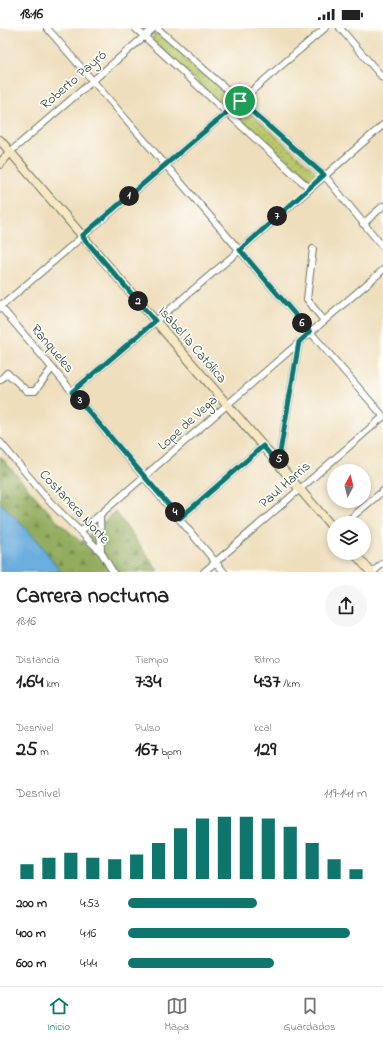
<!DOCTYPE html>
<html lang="es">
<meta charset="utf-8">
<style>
:root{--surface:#fff;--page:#f6f6f6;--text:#202124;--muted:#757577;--line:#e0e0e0;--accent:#0f766e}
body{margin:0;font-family:"Indie Flower",sans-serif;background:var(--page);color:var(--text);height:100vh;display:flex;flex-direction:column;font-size:15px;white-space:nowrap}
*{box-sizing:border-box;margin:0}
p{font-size:13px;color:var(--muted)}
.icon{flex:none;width:22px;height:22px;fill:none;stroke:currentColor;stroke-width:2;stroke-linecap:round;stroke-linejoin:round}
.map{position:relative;height:544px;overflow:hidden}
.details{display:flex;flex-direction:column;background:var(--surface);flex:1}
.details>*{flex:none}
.needle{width:26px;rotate:7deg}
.tools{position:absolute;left:327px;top:436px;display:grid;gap:8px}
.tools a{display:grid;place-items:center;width:44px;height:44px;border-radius:50%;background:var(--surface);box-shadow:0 2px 6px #0003;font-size:20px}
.pin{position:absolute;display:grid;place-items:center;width:34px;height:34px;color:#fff;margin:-17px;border:2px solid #fff;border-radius:50%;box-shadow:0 1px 4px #0007}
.km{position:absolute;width:20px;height:20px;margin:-10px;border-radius:50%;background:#222;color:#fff;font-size:11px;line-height:20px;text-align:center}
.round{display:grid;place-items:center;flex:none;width:42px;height:42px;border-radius:21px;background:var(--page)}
.head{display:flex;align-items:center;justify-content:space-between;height:68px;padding:0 16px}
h1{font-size:22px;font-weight:800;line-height:30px}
.stats{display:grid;grid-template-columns:repeat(3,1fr);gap:6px;height:68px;padding:4px 16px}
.stats div{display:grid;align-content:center}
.stats b{font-size:20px;font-weight:800}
.stats small{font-size:11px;font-weight:400}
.stats p{font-size:11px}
.chart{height:112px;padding:8px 16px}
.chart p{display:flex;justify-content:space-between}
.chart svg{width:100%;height:72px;margin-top:4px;stroke:var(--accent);stroke-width:6}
ul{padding:0 16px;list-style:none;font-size:13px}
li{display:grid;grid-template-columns:64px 48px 1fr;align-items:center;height:30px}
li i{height:10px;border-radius:5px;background:var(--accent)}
.status{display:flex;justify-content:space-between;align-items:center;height:28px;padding:0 20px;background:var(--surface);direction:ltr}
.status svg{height:11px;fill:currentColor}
.tabs{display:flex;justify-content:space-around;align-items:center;height:56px;border-top:1px solid var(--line);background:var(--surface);font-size:11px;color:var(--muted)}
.tabs a{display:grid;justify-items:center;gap:2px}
.tabs .on{color:var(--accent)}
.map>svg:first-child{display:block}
.forest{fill:url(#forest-firs);stroke:#587448}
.park{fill:url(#park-dots);stroke:#6c824e}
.water{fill:#6aadde;stroke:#447589}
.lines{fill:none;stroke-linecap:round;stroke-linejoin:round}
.minor-casing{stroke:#687564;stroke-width:8}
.secondary-casing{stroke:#687564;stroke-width:10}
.minor{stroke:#fff;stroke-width:6}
.secondary{stroke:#f7e8c3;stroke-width:8}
.route-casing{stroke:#fff;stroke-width:8}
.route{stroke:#0f766e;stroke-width:5}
.labels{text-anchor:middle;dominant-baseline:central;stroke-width:3.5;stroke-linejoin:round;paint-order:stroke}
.street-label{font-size:14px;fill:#1f3d34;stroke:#fdfcf7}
</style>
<div class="status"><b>18:16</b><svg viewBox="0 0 49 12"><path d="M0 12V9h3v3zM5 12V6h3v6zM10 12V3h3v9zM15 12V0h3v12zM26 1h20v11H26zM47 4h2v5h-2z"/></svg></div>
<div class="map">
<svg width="383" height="544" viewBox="0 0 383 544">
<defs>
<pattern id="forest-firs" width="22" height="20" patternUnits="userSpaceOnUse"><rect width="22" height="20" fill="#92ac5d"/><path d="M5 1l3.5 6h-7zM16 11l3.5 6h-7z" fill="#778d4e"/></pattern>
<pattern id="park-dots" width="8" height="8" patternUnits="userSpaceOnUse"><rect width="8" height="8" fill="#b9c769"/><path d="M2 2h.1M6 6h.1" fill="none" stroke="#96a357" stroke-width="1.8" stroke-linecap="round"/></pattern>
</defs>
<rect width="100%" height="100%" fill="#fdfcf7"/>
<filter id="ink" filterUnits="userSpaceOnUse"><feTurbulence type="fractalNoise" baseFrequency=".025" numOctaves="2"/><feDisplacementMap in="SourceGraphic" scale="8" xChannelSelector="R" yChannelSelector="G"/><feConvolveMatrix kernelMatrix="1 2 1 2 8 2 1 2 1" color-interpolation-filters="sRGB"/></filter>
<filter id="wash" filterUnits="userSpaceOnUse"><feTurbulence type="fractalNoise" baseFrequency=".012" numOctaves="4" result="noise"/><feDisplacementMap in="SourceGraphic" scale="16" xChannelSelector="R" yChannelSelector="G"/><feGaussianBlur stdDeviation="0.9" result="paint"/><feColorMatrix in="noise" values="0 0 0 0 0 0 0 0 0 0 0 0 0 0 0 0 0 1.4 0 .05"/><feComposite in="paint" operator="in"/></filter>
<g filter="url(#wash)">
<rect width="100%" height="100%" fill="#efdebc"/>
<path class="forest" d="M 0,428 L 56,492 L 81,514 L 115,483 L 159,544 L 61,544 L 36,511 L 0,474 Z"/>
<path class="park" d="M 155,6 L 162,7 L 232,70 L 232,76 L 225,78 L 154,15 L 152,10 Z
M 238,78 L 243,79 L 315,143 L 315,149 L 308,150 L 237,88 L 235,83 Z"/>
<path class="water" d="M 0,474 L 36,511 L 61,544 L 0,544 Z"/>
</g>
<g filter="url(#ink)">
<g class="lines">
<defs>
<path id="minor" d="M 47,0 L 383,388
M 135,0 L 309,160
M 157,0 L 324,147 L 383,219
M 340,0 L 383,50
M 10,124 L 154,0
M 363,196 L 383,178
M 313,221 L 307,271 L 324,293
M 0,276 L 5,275 L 325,0
M 0,278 L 224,544
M 0,352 L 7,345 L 27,363 L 35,363 L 52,340
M 72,364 L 240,222 L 383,97
M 0,414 L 51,475 L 101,524 L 113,544
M 278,436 L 299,314
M 100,487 L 101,524
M 180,490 L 263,418
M 345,495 L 383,463
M 81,503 L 383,242
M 204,544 L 383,389
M 373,544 L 383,535"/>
<path id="secondary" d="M 0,112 L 334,501
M 0,136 L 10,124
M 354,525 L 371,544"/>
</defs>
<use href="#minor" class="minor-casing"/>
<use href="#secondary" class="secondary-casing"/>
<use href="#minor" class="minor"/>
<use href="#secondary" class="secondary"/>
</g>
</g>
<g class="lines" filter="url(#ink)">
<defs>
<path id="route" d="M 240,73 L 324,147 L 240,222 L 310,304 L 299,314 L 278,436 L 263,418 L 180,490 L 72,364 L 155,293 L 82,208 Z"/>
</defs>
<use href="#route" class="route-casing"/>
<use href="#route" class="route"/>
</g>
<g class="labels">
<g class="street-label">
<text transform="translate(74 52) rotate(-41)">Roberto Payró</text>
<text transform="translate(192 317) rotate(49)">Isabel la Católica</text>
<text transform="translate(52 321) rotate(50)">Ranqueles</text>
<text transform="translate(188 395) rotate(-42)">Lope de Vega</text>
<text transform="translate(285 457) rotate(-41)">Paul Harris</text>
<text transform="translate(74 479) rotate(47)">Costanera Norte</text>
</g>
</g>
</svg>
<div class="tools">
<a><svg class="needle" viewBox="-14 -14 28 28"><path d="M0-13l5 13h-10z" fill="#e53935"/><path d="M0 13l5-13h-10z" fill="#757577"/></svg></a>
<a><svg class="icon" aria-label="layers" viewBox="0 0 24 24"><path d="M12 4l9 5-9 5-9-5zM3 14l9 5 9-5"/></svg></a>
</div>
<div class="pin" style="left:240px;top:73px;background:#1e9e55"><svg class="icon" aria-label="arrive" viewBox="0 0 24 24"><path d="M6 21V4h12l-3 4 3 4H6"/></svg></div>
<b class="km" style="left:129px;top:168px">1</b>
<b class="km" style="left:138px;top:273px">2</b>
<b class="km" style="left:80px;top:372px">3</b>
<b class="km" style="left:175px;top:484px">4</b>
<b class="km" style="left:279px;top:431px">5</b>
<b class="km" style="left:302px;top:295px">6</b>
<b class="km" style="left:277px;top:188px">7</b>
</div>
<section class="details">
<div class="head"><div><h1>Carrera nocturna</h1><p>18:16</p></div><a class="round"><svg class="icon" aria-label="share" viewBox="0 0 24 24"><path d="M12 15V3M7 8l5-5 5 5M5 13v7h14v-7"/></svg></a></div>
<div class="stats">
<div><p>Distancia</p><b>1.64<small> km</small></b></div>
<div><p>Tiempo</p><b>7:34</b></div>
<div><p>Ritmo</p><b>4:37<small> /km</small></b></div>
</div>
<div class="stats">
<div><p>Desnivel</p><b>25<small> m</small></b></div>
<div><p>Pulso</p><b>167<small> bpm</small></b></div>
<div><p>kcal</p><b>129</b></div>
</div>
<div class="chart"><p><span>Desnivel</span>119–141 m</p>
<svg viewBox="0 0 160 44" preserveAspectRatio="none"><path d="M5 44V35M15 44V31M25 44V28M35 44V31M45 44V32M55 44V29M65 44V22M75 44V13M85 44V7M95 44V6M105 44V6M115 44V7M125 44V12M135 44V22M145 44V32M155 44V38"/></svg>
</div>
<ul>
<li><b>200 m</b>4:53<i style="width:54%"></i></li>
<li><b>400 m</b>4:16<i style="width:93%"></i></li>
<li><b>600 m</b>4:44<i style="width:61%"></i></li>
</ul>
</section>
<nav class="tabs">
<a class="on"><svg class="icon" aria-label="home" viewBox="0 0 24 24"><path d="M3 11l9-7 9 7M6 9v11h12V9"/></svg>Inicio</a>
<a><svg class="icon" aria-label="map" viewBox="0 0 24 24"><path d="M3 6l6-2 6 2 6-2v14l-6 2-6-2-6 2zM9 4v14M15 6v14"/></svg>Mapa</a>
<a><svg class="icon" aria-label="saved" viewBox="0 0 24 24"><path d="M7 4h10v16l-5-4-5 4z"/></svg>Guardados</a>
</nav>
